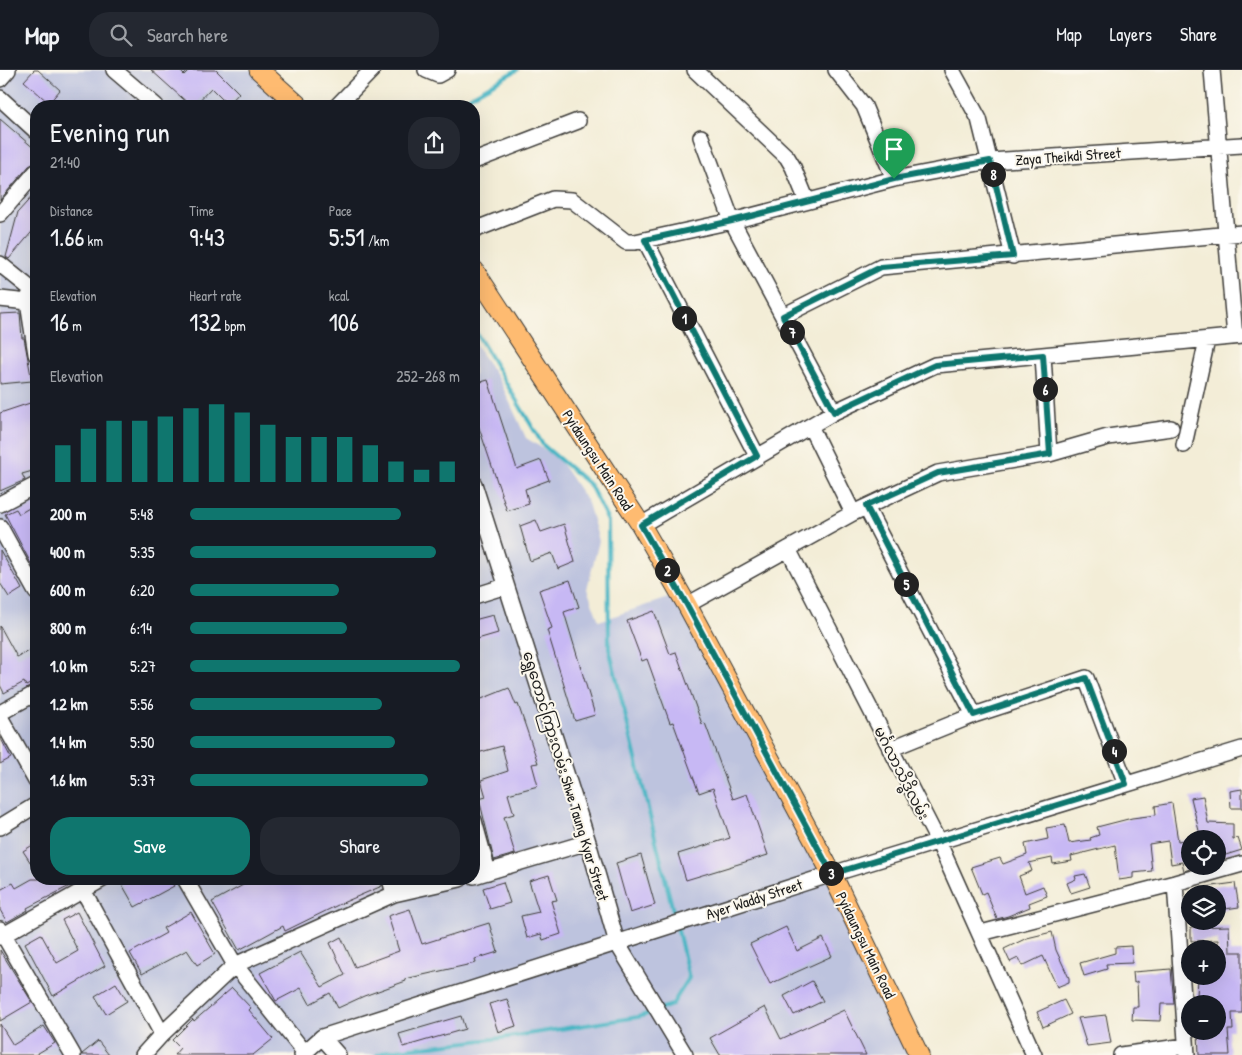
<!DOCTYPE html>
<meta charset="utf-8">
<style>
:root{--surface:#171b24;--page:#242831;--text:#f1f3f6;--muted:#9ea1a6;--line:#363941;--accent:#0f766e}
body{margin:0;font-family:"Patrick Hand","Noto Sans Myanmar",sans-serif;background:var(--page);color:var(--text);height:100vh;display:flex;flex-direction:column;font-size:19px;white-space:nowrap}
*{box-sizing:border-box;margin:0}
p{font-size:16px;color:var(--muted)}
.icon{flex:none;width:28px;height:28px;fill:none;stroke:currentColor;stroke-width:2;stroke-linecap:round;stroke-linejoin:round}
.map{position:relative;flex:1;overflow:hidden}
.details{position:absolute;left:30px;top:30px;width:450px;height:785px;display:flex;flex-direction:column;background:var(--surface);border-radius:20px;box-shadow:0 5px 20px #0002}
.details>*{flex:none}
.buttons{position:absolute;left:1181px;top:760px;display:grid;gap:10px}
.buttons a{display:grid;place-items:center;width:45px;height:45px;border-radius:50%;background:var(--surface);box-shadow:0 5px 20px #0002;font-size:25px}
.pin{position:absolute;display:grid;place-items:center;width:42px;height:42px;color:#fff;margin:-51px -21px;border-radius:50% 50% 50% 0;rotate:-45deg;box-shadow:0 0 5px #0007}
.pin .icon{rotate:45deg}
.km{position:absolute;width:25px;height:25px;margin:-12px;border-radius:50%;background:#222;color:#fff;font-size:14px;line-height:25px;text-align:center}
.round{display:grid;place-items:center;flex:none;width:52px;height:52px;border-radius:20px;background:var(--page)}
.summary{display:flex;align-items:center;justify-content:space-between;height:85px;padding:0 20px}
h1{font-size:28px;font-weight:600;line-height:38px}
.stats{display:grid;grid-template-columns:repeat(3,1fr);gap:8px;height:85px;padding:5px 20px}
.stats div{display:grid;align-content:center}
.stats b{font-size:25px;font-weight:600}
.stats small{font-size:14px;font-weight:400}
.stats p{font-size:14px}
.chart{height:140px;padding:10px 20px}
.chart p{display:flex;justify-content:space-between}
.chart svg{width:100%;height:90px;margin-top:5px;stroke:var(--accent);stroke-width:6}
.primary-button{display:flex;gap:10px;margin-top:auto;padding:10px 20px}
.primary-button a{flex:1;height:58px;border-radius:20px;background:var(--accent);color:#fff;font-size:20px;font-weight:600;line-height:58px;text-align:center}
.primary-button a+a{background:var(--page);color:var(--text)}
ul{padding:0 20px;list-style:none;font-size:16px}
li{display:grid;grid-template-columns:80px 60px 1fr;align-items:center;height:38px}
li i{height:12px;border-radius:6px;background:var(--accent)}
header{display:flex;align-items:center;gap:30px;box-sizing:border-box;height:70px;padding:0 25px;background:var(--surface);border-bottom:1px solid var(--line)}
header strong{font-size:24px}
nav{display:flex;gap:28px;margin-inline-start:auto;font-size:18px}
.search{width:350px;height:45px;background:var(--page);display:flex;align-items:center;gap:12px;box-sizing:border-box;padding:0 18px;border-radius:20px;color:var(--muted);font-size:19px}
.map>svg:first-child{display:block}
.industrial{fill:#bdc3de}
.lines{fill:none;stroke-linecap:round;stroke-linejoin:round}
.stream{stroke:#49b5c4;stroke-width:4}
.building{fill:#c7b8f4}
.minor-casing{stroke:#3c3b38;stroke-width:18}
.major-casing{stroke:#3c3b38;stroke-width:21}
.minor{stroke:#fff;stroke-width:15}
.major{stroke:#febb71;stroke-width:19}
.route-casing{stroke:#fff;stroke-width:10}
.route{stroke:#0f766e;stroke-width:6}
.labels{text-anchor:middle;dominant-baseline:central;stroke-width:4;stroke-linejoin:round;paint-order:stroke}
.street-label{font-size:15px;fill:#1c1c1c;stroke:#fbf7ec}
</style>
<header>
<strong>Map</strong>
<div class="search"><svg class="icon" aria-label="search" viewBox="0 0 24 24"><circle cx="10" cy="10" r="6"/><path d="M15 15l6 6"/></svg>Search here</div>
<nav><a>Map</a><a>Layers</a><a>Share</a></nav>
</header>
<div class="map">
<svg width="1242" height="985" viewBox="0 0 1242 985">
<rect width="100%" height="100%" fill="#fbf7ec"/>
<filter id="ink" filterUnits="userSpaceOnUse"><feTurbulence type="fractalNoise" baseFrequency=".02" numOctaves="2"/><feDisplacementMap in="SourceGraphic" scale="10" xChannelSelector="R" yChannelSelector="G"/><feConvolveMatrix kernelMatrix="1 2 1 2 8 2 1 2 1" color-interpolation-filters="sRGB"/></filter>
<filter id="wash" filterUnits="userSpaceOnUse"><feTurbulence type="fractalNoise" baseFrequency=".0096" numOctaves="4" result="noise"/><feDisplacementMap in="SourceGraphic" scale="20" xChannelSelector="R" yChannelSelector="G"/><feGaussianBlur stdDeviation="1.12" result="paint"/><feColorMatrix in="noise" values="0 0 0 0 0 0 0 0 0 0 0 0 0 0 0 0 0 1.4 0 .05"/><feComposite in="paint" operator="in"/></filter>
<g filter="url(#wash)">
<rect width="100%" height="100%" fill="#f3edd7"/>
<path class="industrial" d="M 0,0 L 259,0 L 299,36 L 36,36 L 36,809 L 474,809 L 474,273 L 501,313 L 526,368 L 558,388 L 588,433 L 599,471 L 587,519 L 599,551 L 680,524 L 919,985 L 0,985 Z"/>
<g class="lines">
<path class="stream" d="M 453,36 L 517,0
M 474,259 L 543,375 L 590,415 L 608,451 L 609,578 L 675,849
M 660,939 L 672,935 L 689,908 L 677,856
M 377,985 L 387,981 L 502,968 L 638,947 L 654,942"/>
</g>
<g id="blocks">
<path class="building" d="M 34,0 L 38,0 L 60,20 L 49,33 L 24,11 Z
M 151,0 L 179,0 L 184,5 L 189,0 L 216,0 L 239,23 L 228,35 L 211,18 L 194,36 L 191,36 Z
M 0,49 L 36,80 L 36,92 L 29,96 L 0,130 Z
M 36,122 L 36,157 L 9,189 L 6,187 L 18,142 Z
M 20,243 L 22,268 L 24,268 L 32,311 L 0,314 L 0,244 Z
M 488,310 L 517,399 L 541,390 L 549,410 L 525,419 L 529,434 L 507,441 L 474,343 L 474,314 Z
M 36,331 L 36,400 L 22,404 L 25,410 L 0,421 L 0,343 Z
M 36,434 L 36,503 L 5,444 L 16,439 L 19,444 Z
M 536,450 L 541,462 L 564,454 L 575,492 L 558,499 L 552,483 L 530,491 L 520,456 Z
M 0,480 L 22,519 L 9,527 L 0,513 Z
M 570,510 L 579,537 L 564,542 L 595,645 L 575,651 L 547,560 L 552,558 L 539,520 Z
M 654,541 L 670,584 L 676,582 L 702,654 L 705,653 L 733,729 L 747,724 L 768,785 L 686,810 L 678,784 L 730,768 L 713,718 L 699,723 L 673,652 L 670,653 L 647,589 L 642,591 L 627,551 Z
M 493,545 L 498,563 L 474,570 L 474,550 Z
M 0,556 L 17,587 L 36,577 L 36,611 L 26,616 L 24,612 L 4,623 L 0,615 Z
M 509,618 L 516,635 L 518,634 L 538,693 L 532,694 L 538,716 L 508,724 L 514,744 L 504,747 L 515,784 L 494,790 L 479,729 L 486,727 L 481,710 L 508,701 L 502,676 L 474,684 L 474,632 Z
M 0,667 L 11,688 L 0,694 Z
M 1242,719 L 1242,738 L 1231,738 L 1230,721 Z
M 1203,726 L 1208,753 L 1233,754 L 1233,769 L 1238,768 L 1242,780 L 1219,787 L 1218,769 L 1201,769 L 1191,728 Z
M 1172,733 L 1178,771 L 1190,769 L 1190,799 L 1184,801 L 1182,792 L 1171,794 L 1168,771 L 1149,774 L 1152,801 L 1133,803 L 1133,808 L 1119,810 L 1115,775 L 1071,786 L 1072,791 L 1053,794 L 1052,788 L 1029,793 L 1032,801 L 1019,806 L 1025,823 L 1043,816 L 1047,826 L 1029,833 L 1030,837 L 1008,846 L 997,849 L 986,822 L 982,824 L 971,797 L 1000,788 L 1003,794 L 1027,785 L 1025,774 L 1048,769 L 1046,758 L 1065,755 L 1069,773 L 1091,770 L 1090,768 L 1099,765 L 1097,757 L 1132,748 L 1156,745 L 1155,736 Z
M 36,773 L 36,801 L 23,781 Z
M 641,785 L 655,835 L 630,843 L 616,793 Z
M 1085,804 L 1090,817 L 1071,823 L 1067,813 L 1076,809 L 1075,806 Z
M 549,805 L 557,830 L 551,831 L 561,864 L 543,870 L 541,864 L 527,868 L 521,846 L 539,842 L 529,811 Z
M 32,809 L 83,809 L 27,838 L 28,840 L 7,852 L 0,840 L 0,820 L 13,813 L 16,818 Z
M 119,809 L 170,809 L 174,816 L 135,837 Z
M 254,809 L 381,809 L 382,816 L 340,834 L 285,861 L 283,856 L 239,880 L 212,832 Z
M 503,812 L 510,833 L 490,839 L 483,818 Z
M 1235,813 L 1239,837 L 1218,840 L 1218,824 L 1198,824 L 1198,818 Z
M 410,839 L 422,874 L 489,853 L 498,882 L 475,889 L 476,893 L 405,909 L 406,911 L 364,926 L 338,938 L 330,923 L 310,934 L 301,918 L 276,931 L 260,903 L 300,882 L 322,917 L 345,905 L 330,873 L 341,867 L 355,897 L 399,881 L 388,846 Z
M 77,842 L 105,896 L 53,926 L 25,873 L 41,864 L 57,893 L 78,881 L 62,850 Z
M 191,842 L 215,884 L 197,895 L 187,880 L 142,904 L 130,883 L 166,863 L 163,858 Z
M 1229,856 L 1230,882 L 1242,882 L 1242,943 L 1232,943 L 1233,960 L 1228,960 L 1230,985 L 1199,985 L 1198,961 L 1218,961 L 1218,934 L 1197,934 L 1197,927 L 1198,906 L 1218,906 L 1218,870 L 1191,871 L 1191,857 Z
M 786,857 L 797,881 L 823,868 L 832,886 L 770,914 L 750,874 Z
M 1052,862 L 1056,880 L 1069,908 L 1069,912 L 1057,917 L 1043,886 L 1022,896 L 1018,888 L 1010,892 L 1004,879 L 1027,868 Z
M 1131,876 L 1132,893 L 1106,894 L 1107,899 L 1084,906 L 1080,893 L 1115,883 L 1115,877 Z
M 0,880 L 32,932 L 0,951 Z
M 1171,899 L 1174,934 L 1161,934 L 1160,951 L 1132,950 L 1133,937 L 1138,937 L 1137,911 L 1134,913 L 1133,902 Z
M 812,911 L 823,931 L 794,945 L 784,926 Z
M 116,913 L 127,931 L 106,944 L 95,926 Z
M 232,918 L 251,938 L 249,940 L 273,969 L 253,985 L 174,985 L 180,978 L 172,970 L 193,949 L 194,951 Z
M 507,929 L 516,956 L 498,962 L 489,934 Z
M 1064,930 L 1071,944 L 1043,957 L 1037,942 Z
M 765,937 L 781,969 L 844,940 L 866,985 L 720,985 L 710,968 Z
M 1106,945 L 1111,973 L 1087,976 L 1078,948 Z
M 461,946 L 465,959 L 403,977 L 399,964 Z
M 0,954 L 13,975 L 44,956 L 55,973 L 35,985 L 0,985 Z
M 98,971 L 109,985 L 82,985 L 82,984 Z"/>
</g>
</g>
<g filter="url(#ink)">
<use href="#blocks" fill-opacity="0" stroke="#3c3b38" stroke-width="1"/>
<g class="lines">
<defs>
<path id="minor" d="M 114,0 L 156,36
M 426,0 L 438,5 L 447,0
M 695,0 L 787,87 L 793,97 L 807,131
M 836,0 L 864,36 L 894,109
M 952,0 L 979,49 L 1013,186
M 1212,0 L 1235,267
M 0,9 L 8,0
M 0,28 L 36,61
M 337,36 L 372,0
M 701,67 L 732,151 L 834,342
M 474,91 L 578,51
M 0,144 L 36,102
M 474,160 L 553,129 L 572,130 L 626,172 L 635,172 L 732,151 L 894,109 L 990,91 L 1242,75
M 645,170 L 757,386
M 0,194 L 31,219 L 28,232 L 36,284
M 0,229 L 28,232
M 783,246 L 881,197 L 1242,163
M 810,356 L 853,443
M 1184,375 L 1207,270
M 1049,384 L 1108,367 L 1171,358
M 474,414 L 588,772 L 617,873 L 685,985
M 0,434 L 36,415
M 866,437 L 974,645
M 641,455 L 834,342 L 935,295 L 1242,266
M 0,457 L 36,522
M 788,479 L 938,771 L 1034,985
M 474,526 L 506,516
M 687,535 L 853,443 L 938,403 L 1049,384 L 1043,285
M 0,643 L 36,623
M 0,647 L 36,711
M 890,679 L 974,645 L 1086,608 L 1126,714
M 474,751 L 488,802
M 0,757 L 36,735
M 474,806 L 588,772
M 185,809 L 235,895 L 305,983
M 390,809 L 394,824
M 1175,813 L 1187,985
M 83,820 L 162,964
M 0,859 L 73,985
M 981,863 L 1175,813 L 1242,794
M 0,867 L 103,809
M 322,967 L 338,985
M 143,985 L 162,964 L 235,895 L 394,824 L 460,809
M 302,985 L 322,967 L 832,804 L 1242,679
M 1121,985 L 1186,976"/>
<path id="major" d="M 259,0 L 299,36
M 474,200 L 641,455 L 687,535 L 832,804 L 919,985"/>
</defs>
<use href="#minor" class="minor-casing"/>
<use href="#major" class="major-casing"/>
<use href="#minor" class="minor"/>
<use href="#major" class="major"/>
</g>
</g>
<g class="lines" filter="url(#ink)">
<defs>
<path id="route" d="M 990,91 L 1013,186 L 881,197 L 783,246 L 834,342 L 935,295 L 1043,285 L 1050,384 L 938,403 L 866,436 L 974,645 L 1086,608 L 1126,714 L 832,804 L 687,535 L 641,455 L 757,386 L 645,170 L 732,151 L 894,109 Z"/>
</defs>
<use href="#route" class="route-casing"/>
<use href="#route" class="route"/>
</g>
<g class="labels">
<g class="street-label">
<text transform="translate(1068 86) rotate(-4)">Zaya Theikdi Street</text>
<text transform="translate(598 390) rotate(57)">Pyidaungsu Main Road</text>
<text transform="translate(902 703) rotate(63)">မင်္ဂလာသိဒ္ဓိလမ်း</text>
<text transform="translate(566 706) rotate(73)">ရွှေတောင်ကြားလမ်း Shwe Taung Kyar Street</text>
<text transform="translate(754 829) rotate(-18)">Ayer Waddy Street</text>
<text transform="translate(866 875) rotate(64)">Pyidaungsu Main Road</text>
</g>
</g>
</svg>
<div class="buttons">
<a><svg class="icon" aria-label="locate" viewBox="0 0 24 24"><circle cx="12" cy="12" r="6"/><path d="M12 2v4M12 18v4M2 12h4M18 12h4"/></svg></a>
<a><svg class="icon" aria-label="layers" viewBox="0 0 24 24"><path d="M12 4l9 5-9 5-9-5zM3 14l9 5 9-5"/></svg></a>
<a>+</a>
<a>−</a>
</div>
<div class="pin" style="left:894px;top:109px;background:#1e9e55"><svg class="icon" aria-label="arrive" viewBox="0 0 24 24"><path d="M6 21V4h12l-3 4 3 4H6"/></svg></div>
<b class="km" style="left:684px;top:248px">1</b>
<b class="km" style="left:667px;top:500px">2</b>
<b class="km" style="left:831px;top:803px">3</b>
<b class="km" style="left:1114px;top:681px">4</b>
<b class="km" style="left:906px;top:514px">5</b>
<b class="km" style="left:1045px;top:319px">6</b>
<b class="km" style="left:792px;top:262px">7</b>
<b class="km" style="left:993px;top:104px">8</b>
<section class="details">
<div class="summary"><div><h1>Evening run</h1><p>21:40</p></div><a class="round"><svg class="icon" aria-label="share" viewBox="0 0 24 24"><path d="M12 15V3M7 8l5-5 5 5M5 13v7h14v-7"/></svg></a></div>
<div class="stats">
<div><p>Distance</p><b>1.66<small> km</small></b></div>
<div><p>Time</p><b>9:43</b></div>
<div><p>Pace</p><b>5:51<small> /km</small></b></div>
</div>
<div class="stats">
<div><p>Elevation</p><b>16<small> m</small></b></div>
<div><p>Heart rate</p><b>132<small> bpm</small></b></div>
<div><p>kcal</p><b>106</b></div>
</div>
<div class="chart"><p><span>Elevation</span>252–268 m</p>
<svg viewBox="0 0 160 44" preserveAspectRatio="none"><path d="M5 44V26M15 44V18M25 44V14M35 44V14M45 44V12M55 44V8M65 44V6M75 44V10M85 44V16M95 44V22M105 44V22M115 44V22M125 44V26M135 44V34M145 44V38M155 44V34"/></svg>
</div>
<ul>
<li><b>200 m</b>5:48<i style="width:78%"></i></li>
<li><b>400 m</b>5:35<i style="width:91%"></i></li>
<li><b>600 m</b>6:20<i style="width:55%"></i></li>
<li><b>800 m</b>6:14<i style="width:58%"></i></li>
<li><b>1.0 km</b>5:27<i style="width:100%"></i></li>
<li><b>1.2 km</b>5:56<i style="width:71%"></i></li>
<li><b>1.4 km</b>5:50<i style="width:76%"></i></li>
<li><b>1.6 km</b>5:37<i style="width:88%"></i></li>
</ul>
<div class="primary-button"><a>Save</a><a>Share</a></div>
</section>
</div>
